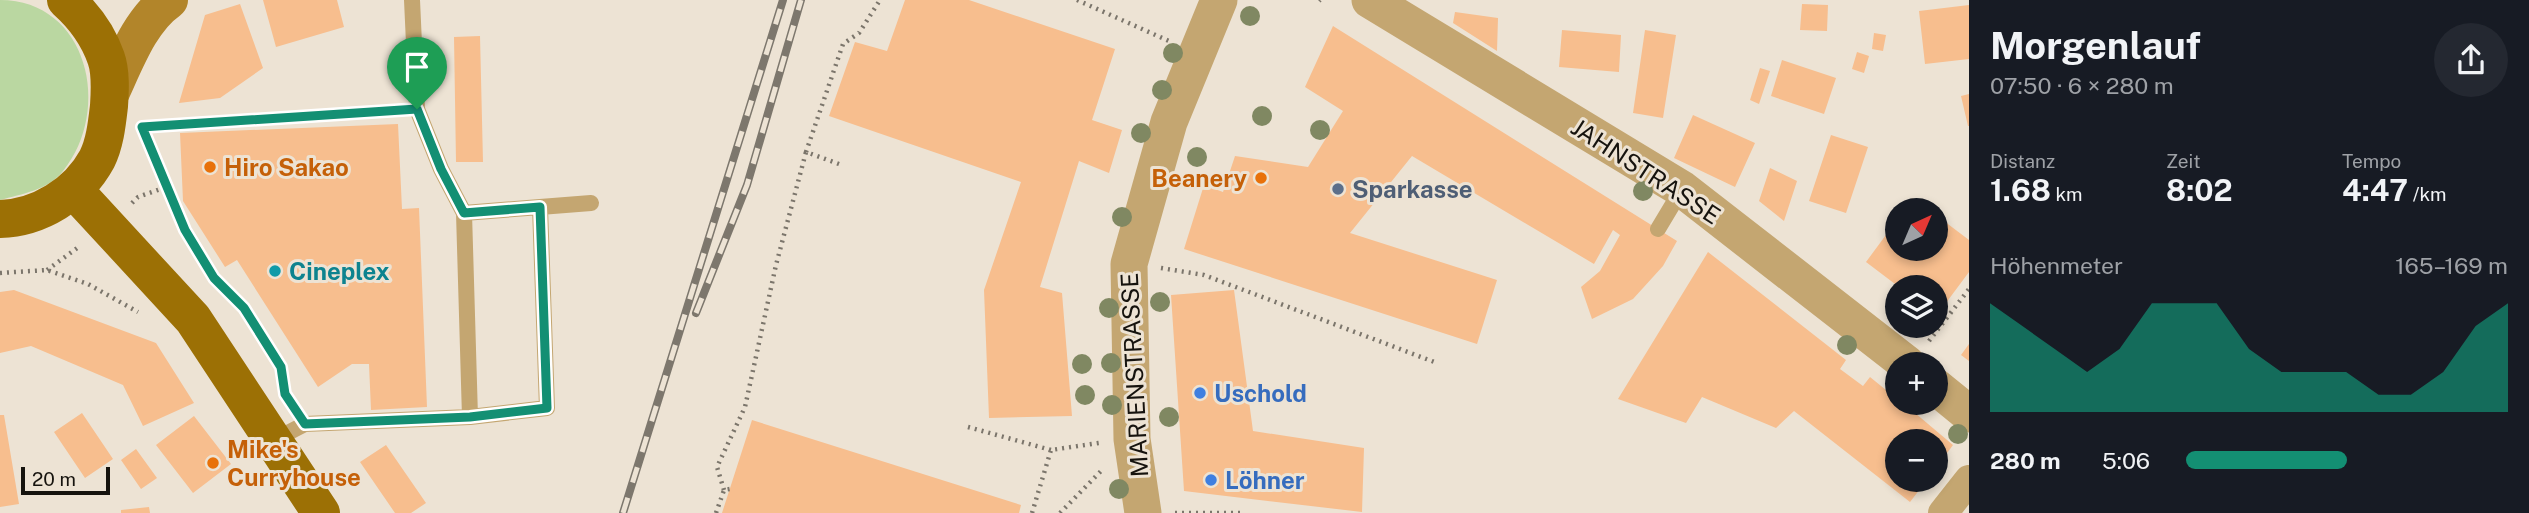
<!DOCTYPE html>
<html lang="de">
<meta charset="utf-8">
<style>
:root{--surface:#171b24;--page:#242831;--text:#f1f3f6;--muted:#9ea1a6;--accent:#138f73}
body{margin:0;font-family:"Public Sans",sans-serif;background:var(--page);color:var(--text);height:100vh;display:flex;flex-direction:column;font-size:26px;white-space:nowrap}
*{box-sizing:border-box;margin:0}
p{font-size:23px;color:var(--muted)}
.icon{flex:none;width:38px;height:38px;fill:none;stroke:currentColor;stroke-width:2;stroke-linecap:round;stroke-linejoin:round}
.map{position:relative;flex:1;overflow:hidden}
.drawer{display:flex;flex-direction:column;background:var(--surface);width:560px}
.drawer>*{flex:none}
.needle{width:46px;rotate:44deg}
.buttons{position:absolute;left:1885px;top:198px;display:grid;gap:14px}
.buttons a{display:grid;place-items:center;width:63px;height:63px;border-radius:50%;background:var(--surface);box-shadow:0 4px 10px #0003;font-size:35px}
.scale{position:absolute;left:21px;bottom:18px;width:89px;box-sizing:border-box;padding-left:7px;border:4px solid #16130e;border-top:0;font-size:19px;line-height:24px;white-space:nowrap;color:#16130e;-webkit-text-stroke:5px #ede3d4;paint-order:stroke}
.pin{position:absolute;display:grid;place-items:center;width:60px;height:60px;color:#fff;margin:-72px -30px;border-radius:50% 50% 50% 0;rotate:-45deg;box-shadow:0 0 7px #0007}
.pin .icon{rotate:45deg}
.round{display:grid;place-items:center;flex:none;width:74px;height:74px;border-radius:37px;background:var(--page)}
.headline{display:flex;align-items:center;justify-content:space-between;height:119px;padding:0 21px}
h1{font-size:38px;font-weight:700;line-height:52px}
.metrics{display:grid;grid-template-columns:repeat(3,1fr);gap:10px;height:119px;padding:7px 21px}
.metrics div{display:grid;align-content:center}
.metrics b{font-size:30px;font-weight:700}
.metrics small{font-size:19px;font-weight:400}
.metrics p{font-size:19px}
.chart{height:196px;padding:14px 21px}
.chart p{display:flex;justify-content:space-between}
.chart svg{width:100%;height:126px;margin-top:7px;fill:var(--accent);opacity:.7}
ul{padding:0 21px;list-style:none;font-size:23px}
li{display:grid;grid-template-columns:112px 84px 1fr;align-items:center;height:52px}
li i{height:18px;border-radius:9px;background:var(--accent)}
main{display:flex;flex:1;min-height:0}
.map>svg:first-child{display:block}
.green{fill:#bad7a1}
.building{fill:#f7be8e}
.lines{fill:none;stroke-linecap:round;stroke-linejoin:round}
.path{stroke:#7b756b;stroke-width:4.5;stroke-dasharray:2 5;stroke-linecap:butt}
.service{stroke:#c4a671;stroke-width:16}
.minor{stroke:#c4a671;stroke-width:30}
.tertiary{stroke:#c4a671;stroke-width:37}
.secondary{stroke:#b2852a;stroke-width:38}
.primary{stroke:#9c7005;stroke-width:38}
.rail-casing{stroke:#7d776d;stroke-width:8}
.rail{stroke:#ede3d4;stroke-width:5;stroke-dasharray:16;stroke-linecap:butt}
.tree{fill:#808862}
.route-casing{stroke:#fff;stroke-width:14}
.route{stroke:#138f73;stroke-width:9}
.food-dot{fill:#e8710a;stroke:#ede3d4;stroke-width:2.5}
.service-dot{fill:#5c6f8a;stroke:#ede3d4;stroke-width:2.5}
.culture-dot{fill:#0f9aa8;stroke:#ede3d4;stroke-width:2.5}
.shop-dot{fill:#3f7fe0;stroke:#ede3d4;stroke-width:2.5}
.labels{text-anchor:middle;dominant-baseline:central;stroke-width:6;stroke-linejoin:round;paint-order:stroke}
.food-label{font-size:24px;font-weight:bold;fill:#c56008;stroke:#ede3d4;text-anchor:start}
.street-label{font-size:24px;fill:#16130e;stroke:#ede3d4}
.service-label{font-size:24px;font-weight:bold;fill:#4e5e75;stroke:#ede3d4;text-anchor:start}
.culture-label{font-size:24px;font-weight:bold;fill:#0d838f;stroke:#ede3d4;text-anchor:start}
.shop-label{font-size:24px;font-weight:bold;fill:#366cbe;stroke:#ede3d4;text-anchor:start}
</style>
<main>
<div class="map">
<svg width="1969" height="513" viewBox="0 0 1969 513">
<rect width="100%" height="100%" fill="#ede3d4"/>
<path class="green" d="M 0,0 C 88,0 113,110 63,171 C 48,190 22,194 0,200 Z"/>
<path class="building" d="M 263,0 L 337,0 L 344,27 L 276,47 Z
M 905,0 L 969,0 L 1115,49 L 1092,120 L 1122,130 L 1109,173 L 1079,161 L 1040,287 L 1062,293 L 1072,416 L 989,418 L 984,290 L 1021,182 L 829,116 L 855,42 L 887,51 Z
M 240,4 L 263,68 L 220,98 L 179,103 L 205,15 Z
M 1802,4 L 1828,5 L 1827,31 L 1800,30 Z
M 1969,5 L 1969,59 L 1925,64 L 1919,11 Z
M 1455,12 L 1498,18 L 1497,51 L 1453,23 Z
M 1333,26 L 1677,241 L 1663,266 L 1633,299 L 1592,319 L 1581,287 L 1600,271 L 1620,235 L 1613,230 L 1594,264 L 1412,156 L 1350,233 L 1497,280 L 1477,344 L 1184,249 L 1204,185 L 1223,192 L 1235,156 L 1308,167 L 1343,111 L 1305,87 Z
M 1562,30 L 1621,35 L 1619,72 L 1559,67 Z
M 1645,30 L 1676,35 L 1663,118 L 1633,113 Z
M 1874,33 L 1886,35 L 1883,51 L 1872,49 Z
M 480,36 L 483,162 L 456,162 L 454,37 Z
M 1857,52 L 1869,56 L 1864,73 L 1852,69 Z
M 1782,60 L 1836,78 L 1824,114 L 1771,96 Z
M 1760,68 L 1770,71 L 1759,104 L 1750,100 Z
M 1969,94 L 1969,126 L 1968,126 L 1961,96 Z
M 1693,115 L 1755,143 L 1735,187 L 1674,158 Z
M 398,124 L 402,209 L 419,208 L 427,407 L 371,410 L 369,364 L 352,364 L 318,387 L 237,260 L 225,267 L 183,201 L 180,133 Z
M 1831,135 L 1868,147 L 1846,213 L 1809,201 Z
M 1770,168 L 1797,181 L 1784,221 L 1759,201 Z
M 1912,198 L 1928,210 L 1904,210 Z
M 1936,215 L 1969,240 L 1969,272 L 1937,315 L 1936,287 L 1899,287 L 1866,262 L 1897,220 L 1897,248 L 1936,248 Z
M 1708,252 L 1846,360 L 1840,369 L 1863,386 L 1870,377 L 1897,399 L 1897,402 L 1902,402 L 1953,445 L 1936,468 L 1936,441 L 1897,441 L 1897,480 L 1927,480 L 1910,502 L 1794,411 L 1776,428 L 1702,397 L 1686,423 L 1618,399 Z
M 14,290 L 156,343 L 194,403 L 143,426 L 123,385 L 31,346 L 0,353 L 0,292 Z
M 1234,290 L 1253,431 L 1364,448 L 1362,512 L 1184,491 L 1171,295 Z
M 1969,344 L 1969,361 L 1961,355 Z
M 82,413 L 113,459 L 85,478 L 54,432 Z
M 0,415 L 4,415 L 19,504 L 0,507 Z
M 194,416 L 231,464 L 193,493 L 156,445 Z
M 752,420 L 1021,505 L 1019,513 L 722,513 Z
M 386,445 L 426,503 L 411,513 L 395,513 L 360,462 Z
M 136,449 L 157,478 L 141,489 L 121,460 Z
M 149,507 L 150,513 L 121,513 L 121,510 Z"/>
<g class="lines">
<path class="path" d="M 1077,0 L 1169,41
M 1319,1 L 1320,0
M 142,126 L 185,230 L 214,278 L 244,308 L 281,367 L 285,395
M 142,127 L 396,110
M 839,164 L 806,152 L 843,44 L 859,33 L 880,0
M 132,203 L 138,197 L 169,186
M 1161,268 L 1204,275 L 1437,363
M 47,270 L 80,246
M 0,273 L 47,270 L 88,284 L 138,312
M 1929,341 L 1969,289
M 968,427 L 1051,450
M 724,490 L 717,467 L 745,407 L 776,265 L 806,152
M 716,513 L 724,490 L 730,489
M 1032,513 L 1051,450 L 1099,443
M 1060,513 L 1102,470
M 1175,513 L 1244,513"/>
<path class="service" d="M 412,0 L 417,109 L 441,169 L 464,213 L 470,417 L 547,408 L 540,207 L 464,213
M 540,207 L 591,203
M 1658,229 L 1682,189
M 274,440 L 305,424 L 470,417"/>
<path class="minor" d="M 1943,513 L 1969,480"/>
<path class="tertiary" d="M 1370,0 L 1682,189 L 1907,364
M 1936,387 L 1969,414
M 1143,513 L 1132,439 L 1129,264 L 1169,122 L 1219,0"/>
<path class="secondary" d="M 110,94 C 125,62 140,20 169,0"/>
<path class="primary" d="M 73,189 L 193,319 L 321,513
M 0,219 C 39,218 78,194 97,159 C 105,143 107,123 109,106 C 110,91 111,72 106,58 C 98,35 84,16 66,0"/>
<defs>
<path id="rail" d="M 696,313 L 747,185 L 801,0
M 623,513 L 783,0"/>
</defs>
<use href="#rail" class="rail-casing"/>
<use href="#rail" class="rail"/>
</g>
<g class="tree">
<circle cx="1250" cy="16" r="10"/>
<circle cx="1173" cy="53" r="10"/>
<circle cx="1162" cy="90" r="10"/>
<circle cx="1262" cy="116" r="10"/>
<circle cx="1320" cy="130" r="10"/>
<circle cx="1141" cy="133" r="10"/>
<circle cx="1197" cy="157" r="10"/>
<circle cx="1643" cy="191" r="10"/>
<circle cx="1122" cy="217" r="10"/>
<circle cx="1160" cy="302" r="10"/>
<circle cx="1109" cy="308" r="10"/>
<circle cx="1847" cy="345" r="10"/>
<circle cx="1111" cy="363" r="10"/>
<circle cx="1082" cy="364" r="10"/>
<circle cx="1085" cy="395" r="10"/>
<circle cx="1112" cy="405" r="10"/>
<circle cx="1169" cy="417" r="10"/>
<circle cx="1958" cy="434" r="10"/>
<circle cx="1119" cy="489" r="10"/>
</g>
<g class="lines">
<defs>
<path id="route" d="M 417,109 L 441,169 L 464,213 L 540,207 L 547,408 L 470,417 L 305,424 L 285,394 L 281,367 L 244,308 L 214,278 L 185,230 L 142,127 Z"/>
</defs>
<use href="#route" class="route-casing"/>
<use href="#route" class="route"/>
</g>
<g class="food-dot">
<circle cx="210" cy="167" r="7"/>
<circle cx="1261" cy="178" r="7"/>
<circle cx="213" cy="463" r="7"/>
</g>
<circle class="service-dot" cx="1338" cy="189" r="7"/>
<circle class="culture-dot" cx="275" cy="271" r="7"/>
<g class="shop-dot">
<circle cx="1200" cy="393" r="7"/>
<circle cx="1211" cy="480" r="7"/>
</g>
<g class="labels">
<g class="food-label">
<text x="224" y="167">Hiro Sakao</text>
<text x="1247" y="178" text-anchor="end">Beanery</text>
<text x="227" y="449">Mike's<tspan x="227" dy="28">Curryhouse</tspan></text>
</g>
<g class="street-label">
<text transform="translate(1646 171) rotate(33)">JAHNSTRASSE</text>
<text transform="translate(1134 375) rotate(-93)">MARIENSTRASSE</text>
</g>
<g class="service-label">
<text x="1352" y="189">Sparkasse</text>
</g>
<g class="culture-label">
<text x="289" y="271">Cineplex</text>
</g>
<g class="shop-label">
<text x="1214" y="393">Uschold</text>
<text x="1225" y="480">Löhner</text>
</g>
</g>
</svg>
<div class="buttons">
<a><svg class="needle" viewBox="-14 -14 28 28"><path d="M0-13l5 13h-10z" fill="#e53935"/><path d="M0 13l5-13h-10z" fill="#9ea1a6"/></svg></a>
<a><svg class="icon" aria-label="layers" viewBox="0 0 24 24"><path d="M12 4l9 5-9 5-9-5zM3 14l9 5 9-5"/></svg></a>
<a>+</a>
<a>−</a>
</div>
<div class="scale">20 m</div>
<div class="pin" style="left:417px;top:109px;background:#1e9e55"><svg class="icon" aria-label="arrive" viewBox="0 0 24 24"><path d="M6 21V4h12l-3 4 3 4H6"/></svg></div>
</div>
<section class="drawer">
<div class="headline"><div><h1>Morgenlauf</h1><p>07:50 · 6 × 280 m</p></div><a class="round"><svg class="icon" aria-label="share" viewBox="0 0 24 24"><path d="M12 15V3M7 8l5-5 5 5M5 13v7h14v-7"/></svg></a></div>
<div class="metrics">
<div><p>Distanz</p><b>1.68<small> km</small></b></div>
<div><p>Zeit</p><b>8:02</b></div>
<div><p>Tempo</p><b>4:47<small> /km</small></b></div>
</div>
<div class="chart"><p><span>Höhenmeter</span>165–169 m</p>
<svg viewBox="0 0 160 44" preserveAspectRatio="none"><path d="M0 44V6L10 14L20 22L30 30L40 22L50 6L60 6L70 6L80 22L90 30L100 30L110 30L120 38L130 38L140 30L150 14L160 6V44z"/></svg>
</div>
<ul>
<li><b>280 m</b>5:06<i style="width:50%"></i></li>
</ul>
</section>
</main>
